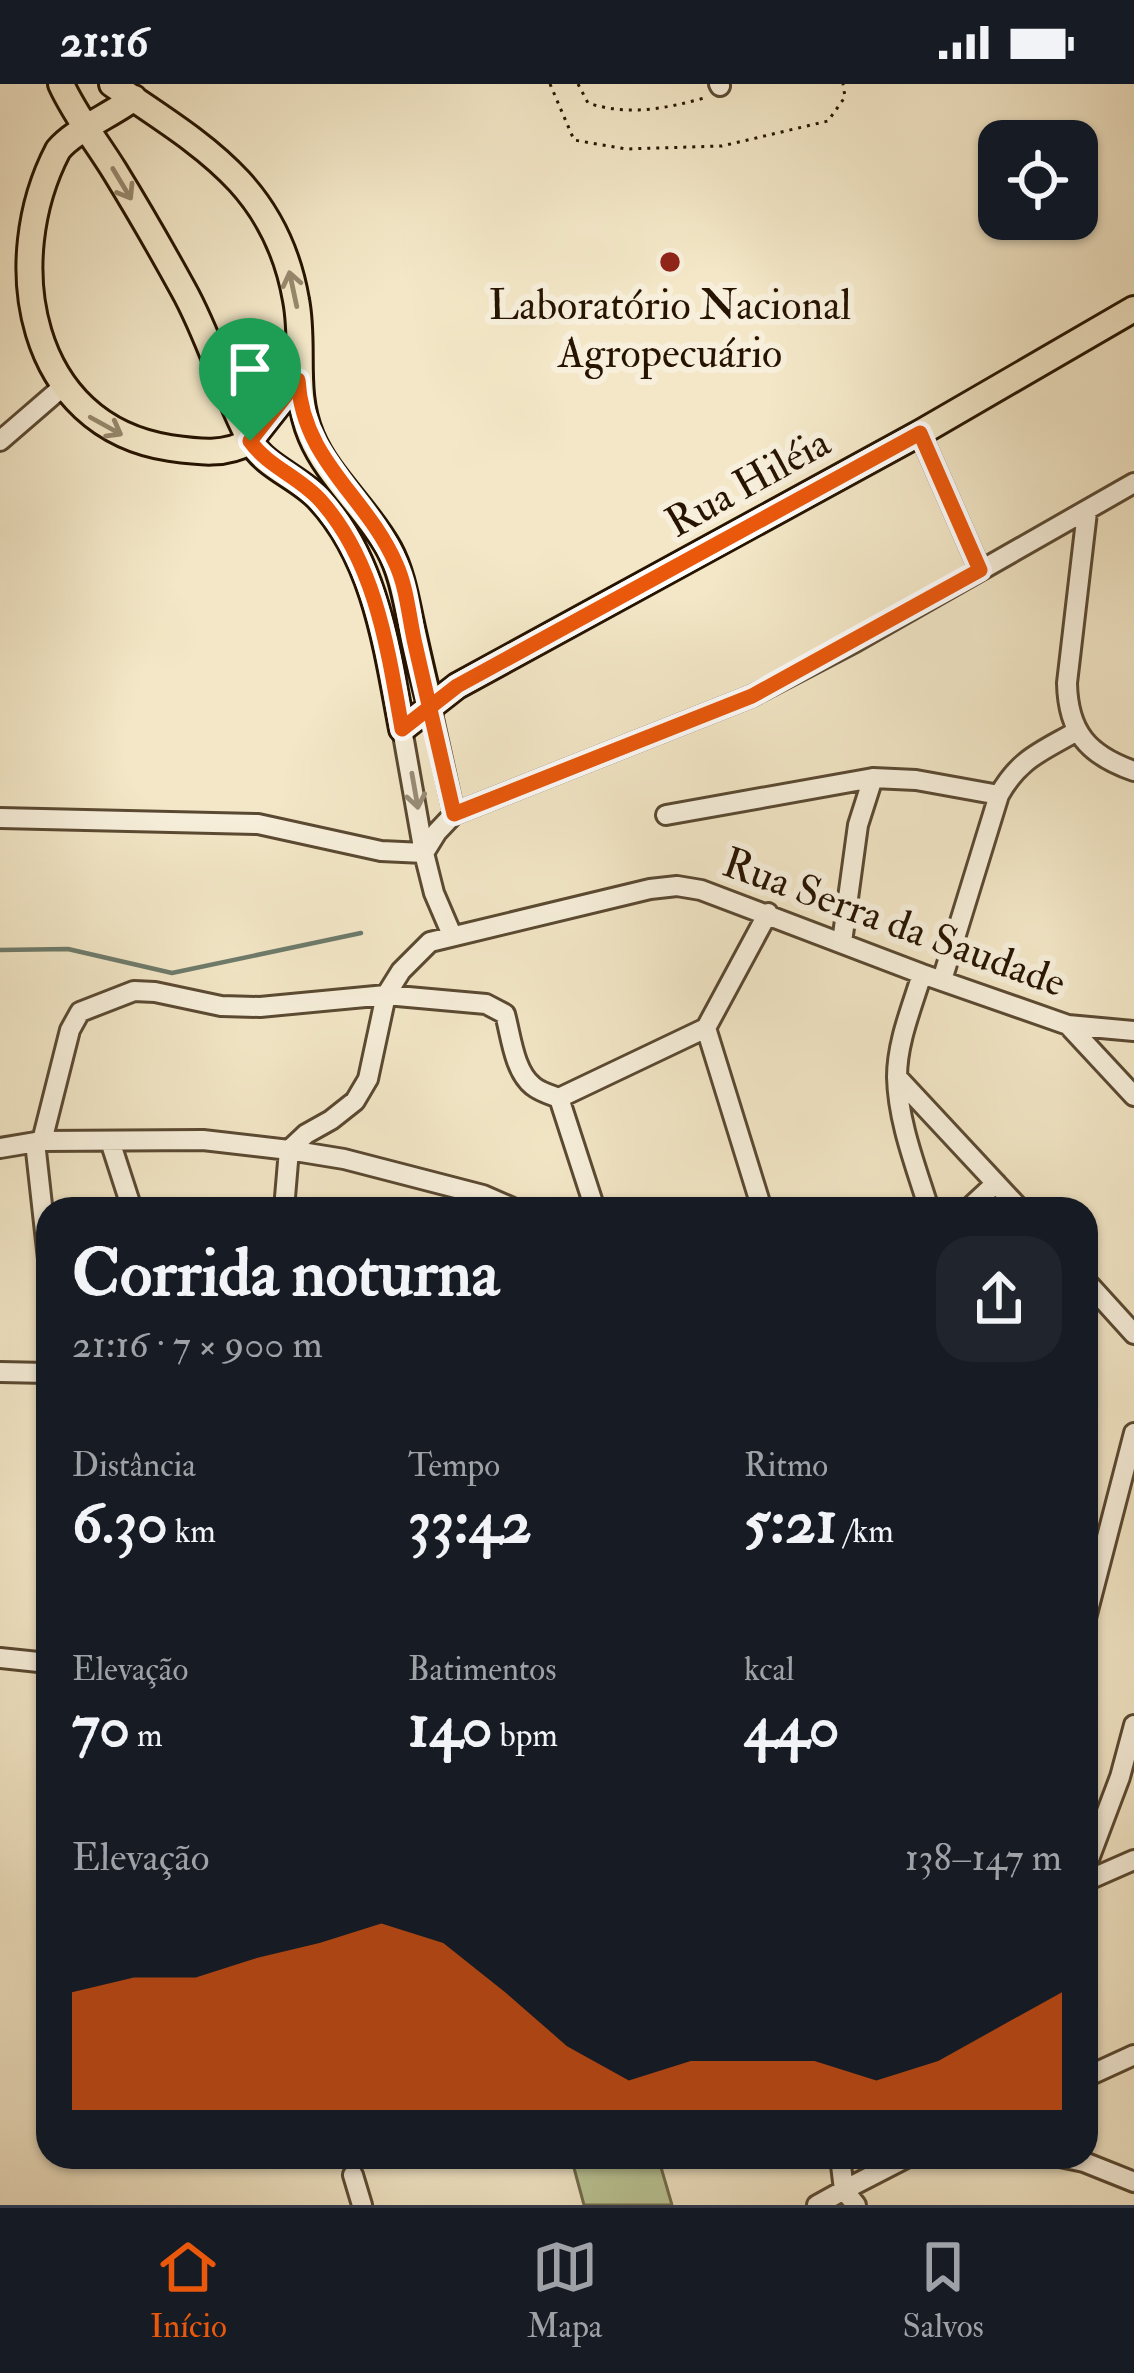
<!DOCTYPE html>
<html lang="pt">
<meta charset="utf-8">
<style>
:root{--surface:#171b24;--page:#20242c;--text:#f1f3f6;--muted:#9ea1a6;--line:#363941;--accent:#ea580c}
body{margin:0;font-family:"IM FELL Double Pica",serif;background:var(--page);color:var(--text);height:100vh;display:flex;flex-direction:column;font-size:45px;white-space:nowrap}
*{box-sizing:border-box;margin:0}
p{font-size:39px;color:var(--muted)}
.icon{flex:none;width:66px;height:66px;fill:none;stroke:currentColor;stroke-width:2;stroke-linecap:round;stroke-linejoin:round}
.map{position:relative;flex:1;overflow:hidden}
.drawer{position:absolute;left:36px;top:1113px;width:1062px;height:972px;display:flex;flex-direction:column;background:var(--surface);border-radius:36px;box-shadow:0 3px 9px #0004}
.drawer>*{flex:none}
.tools{position:absolute;left:978px;top:36px;display:grid;gap:24px}
.tools a{display:grid;place-items:center;width:120px;height:120px;border-radius:24px;background:var(--surface);box-shadow:0 3px 9px #0004;font-size:60px}
.pin{position:absolute;display:grid;place-items:center;width:102px;height:102px;color:#fff;margin:-123px -51px;border-radius:50% 50% 50% 0;rotate:-45deg;box-shadow:0 0 12px #0007}
.pin .icon{rotate:45deg}
.round{display:grid;place-items:center;flex:none;width:126px;height:126px;border-radius:36px;background:var(--page)}
.summary{display:flex;align-items:center;justify-content:space-between;height:204px;padding:0 36px}
h1{font-size:66px;font-weight:700;line-height:90px}
.stats{display:grid;grid-template-columns:repeat(3,1fr);gap:18px;height:204px;padding:12px 36px}
.stats div{display:grid;align-content:center}
.stats b{font-size:60px;font-weight:700}
.stats small{font-size:33px;font-weight:400}
.stats p{font-size:33px}
.chart{height:336px;padding:24px 36px}
.chart p{display:flex;justify-content:space-between}
.chart svg{width:100%;height:216px;margin-top:12px;fill:var(--accent);opacity:.7}
.status{display:flex;justify-content:space-between;align-items:center;height:84px;padding:0 60px;background:var(--surface);direction:ltr}
.status svg{height:33px;fill:currentColor}
.tabs{display:flex;justify-content:space-around;align-items:center;height:168px;border-top:3px solid var(--line);background:var(--surface);font-size:33px;color:var(--muted)}
.tabs a{display:grid;justify-items:center;gap:6px}
.tabs .on{color:var(--accent)}
.map>svg:first-child{display:block}
.green{fill:#bac596;stroke:#706c4b;stroke-width:3}
.lines{fill:none;stroke-linecap:round;stroke-linejoin:round}
.stream{stroke:#6d7b6b;stroke-width:4.5}
.minor-casing{stroke:#5a4932;stroke-width:24}
.major-casing{stroke:#271400;stroke-width:30}
.path{stroke:#271400;stroke-width:3;stroke-dasharray:3 6;stroke-linecap:butt}
.minor{stroke:#f7efdb;stroke-width:18}
.major{stroke:#f3e7c7;stroke-width:24}
.oneway{stroke:#97886d}
.oneway2{stroke:#998c78}
.route-casing{stroke:#fff;stroke-width:24}
.route{stroke:#ea580c;stroke-width:15}
.poi-dot{fill:#8f2418;stroke:#f7efdb;stroke-width:4.5}
.labels{text-anchor:middle;dominant-baseline:central;stroke-width:12;stroke-linejoin:round;paint-order:stroke}
.poi-label{font-size:42px;fill:#271400;stroke:#f7efdb}
.street-label{font-size:42px;fill:#271400;stroke:#f7efdb}
</style>
<div class="status"><b>21:16</b><svg viewBox="0 0 49 12"><path d="M0 12V9h3v3zM5 12V6h3v6zM10 12V3h3v9zM15 12V0h3v12zM26 1h20v11H26zM47 4h2v5h-2z"/></svg></div>
<div class="map">
<svg width="1134" height="2121" viewBox="0 0 1134 2121">
<rect width="100%" height="100%" fill="#f3e7c7"/>
<filter id="stains"><feTurbulence type="fractalNoise" baseFrequency=".00167" numOctaves="4"/><feColorMatrix values="0 0 0 0 .2 0 0 0 0 .09 0 0 0 0 .02 0 0 0 .5 -.17"/></filter>
<radialGradient id="worn" r=".72"><stop offset=".6" stop-color="#630" stop-opacity="0"/><stop offset="1" stop-color="#630" stop-opacity=".3"/></radialGradient>
<path class="green" d="M 571,2073 L 658,2073 L 672,2121 L 584,2121 Z"/>
<g class="lines">
<path class="stream" d="M 0,866 L 68,865 L 172,889 L 361,849"/>
<defs>
<path id="minor" d="M 719,0 L 720,2
M 920,349 L 980,486
M 0,357 L 59,306
M 1087,428 L 1067,599 C 1068,648 1088,671 1134,687
M 431,625 L 454,730
M 402,645 L 424,769 L 434,809 L 452,851
M 666,731 L 873,694 L 916,696 L 999,711
M 0,734 L 258,740 L 381,767 L 424,769
M 424,769 L 437,748 L 454,730 L 752,612 L 855,558 L 1134,399
M 842,858 L 858,741 L 873,694
M 922,890 C 912,923 897,958 897,993 C 898,1038 916,1083 929,1125
M 942,896 L 999,711 C 1020,674 1041,668 1077,647
M 1068,941 L 1134,1012
M 706,944 L 762,1125
M 897,993 L 1020,1125
M 559,1014 L 706,944 L 768,829
M 559,1014 L 595,1125
M 42,1057 L 70,946 L 80,928 L 134,907 L 155,908 L 221,922 L 260,923 L 386,911 L 486,920 L 505,930 C 511,952 514,987 533,1002 C 540,1008 551,1011 559,1014
M 110,1057 L 132,1125
M 35,1058 L 48,1175
M 0,1064 L 42,1057 L 203,1056 L 289,1066 L 344,1075 L 483,1111 L 515,1125
M 284,1125 L 289,1066 L 306,1050 L 331,1036 L 355,1017 L 368,995 L 386,911 L 401,887 L 430,858 L 650,805 L 677,802 L 701,806 L 922,890 L 1068,941 L 1134,947
M 968,1125 L 996,1099
M 1086,1197 L 1134,1250
M 0,1288 L 48,1289
M 1086,1534 L 1134,1349
M 0,1574 L 48,1579
M 1086,1783 L 1120,1693 L 1134,1641
M 1086,1797 L 1134,1776
M 1086,1993 L 1134,1971
M 1060,2073 L 1084,2078 L 1134,2098
M 353,2091 L 362,2121
M 817,2121 L 844,2106 L 840,2073
M 856,2121 L 844,2106 L 908,2073"/>
<path id="major" d="M 61,0 C 75,31 96,57 114,86 C 138,125 161,165 183,205 C 210,253 224,307 250,356 C 264,383 299,393 319,415 C 376,476 387,566 402,645 L 457,602 L 920,349 L 1134,225
M 112,0 C 199,60 276,100 296,216 C 305,262 292,307 311,352 C 328,393 367,425 389,465 C 402,489 406,517 412,544 C 418,571 424,598 431,625
M 134,14 C 113,30 73,47 58,66 C 0,177 27,342 170,364 C 198,368 226,372 250,357 L 298,296"/>
</defs>
<use href="#minor" class="minor-casing"/>
<use href="#major" class="major-casing"/>
<path class="path" d="M 550,0 L 574,56 L 626,65 L 722,62 L 828,37 L 845,13 L 843,0
M 578,0 L 588,19 C 628,32 664,25 704,14"/>
<use href="#minor" class="minor"/>
<use href="#major" class="major"/>
</g>
<defs><path id="oneway-shaft" d="M-6 0H5M1.5-3L5.5 0L1.5 3" fill="none" stroke-width="1.6" stroke-linecap="round" stroke-linejoin="round" transform="scale(3)"/></defs>
<g class="oneway">
<use href="#oneway-shaft" transform="translate(122 100) rotate(59)"/>
<use href="#oneway-shaft" transform="translate(293 205) rotate(-102)"/>
<use href="#oneway-shaft" transform="translate(106 342) rotate(29)"/>
</g>
<use class="oneway2" href="#oneway-shaft" transform="translate(415 707) rotate(80)"/>
<g class="lines">
<defs>
<path id="route" d="M 250,357 L 298,296 C 303,378 366,411 396,480 C 407,504 409,534 415,560 C 428,617 441,673 454,730 L 752,612 L 980,486 L 920,349 L 457,602 L 402,645 C 388,566 376,479 321,417 C 300,393 268,383 250,357"/>
</defs>
<use href="#route" class="route-casing"/>
<use href="#route" class="route"/>
</g>
<circle class="poi-dot" cx="670" cy="178" r="12"/>
<g class="labels">
<g class="poi-label">
<text x="670" y="222">Laboratório Nacional<tspan x="670" dy="48">Agropecuário</tspan></text>
</g>
<g class="street-label">
<text transform="translate(748 399) rotate(-29)">Rua Hiléia</text>
<text transform="translate(894 839) rotate(20)">Rua Serra da Saudade</text>
</g>
</g>
<rect width="100%" height="100%" filter="url(#stains)"/>
<rect width="100%" height="100%" fill="url(#worn)"/>
</svg>
<div class="tools">
<a><svg class="icon" aria-label="locate" viewBox="0 0 24 24"><circle cx="12" cy="12" r="6"/><path d="M12 2v4M12 18v4M2 12h4M18 12h4"/></svg></a>
</div>
<div class="pin" style="left:250px;top:357px;background:#1e9e55"><svg class="icon" aria-label="arrive" viewBox="0 0 24 24"><path d="M6 21V4h12l-3 4 3 4H6"/></svg></div>
<section class="drawer">
<div class="summary"><div><h1>Corrida noturna</h1><p>21:16 · 7 × 900 m</p></div><a class="round"><svg class="icon" aria-label="share" viewBox="0 0 24 24"><path d="M12 15V3M7 8l5-5 5 5M5 13v7h14v-7"/></svg></a></div>
<div class="stats">
<div><p>Distância</p><b>6.30<small> km</small></b></div>
<div><p>Tempo</p><b>33:42</b></div>
<div><p>Ritmo</p><b>5:21<small> /km</small></b></div>
</div>
<div class="stats">
<div><p>Elevação</p><b>70<small> m</small></b></div>
<div><p>Batimentos</p><b>140<small> bpm</small></b></div>
<div><p>kcal</p><b>440</b></div>
</div>
<div class="chart"><p><span>Elevação</span>138–147 m</p>
<svg viewBox="0 0 160 44" preserveAspectRatio="none"><path d="M0 44V20L10 17L20 17L30 13L40 10L50 6L60 10L70 20L80 31L90 38L100 34L110 34L120 34L130 38L140 34L150 27L160 20V44z"/></svg>
</div>
</section>
</div>
<nav class="tabs">
<a class="on"><svg class="icon" aria-label="home" viewBox="0 0 24 24"><path d="M3 11l9-7 9 7M6 9v11h12V9"/></svg>Início</a>
<a><svg class="icon" aria-label="map" viewBox="0 0 24 24"><path d="M3 6l6-2 6 2 6-2v14l-6 2-6-2-6 2zM9 4v14M15 6v14"/></svg>Mapa</a>
<a><svg class="icon" aria-label="saved" viewBox="0 0 24 24"><path d="M7 4h10v16l-5-4-5 4z"/></svg>Salvos</a>
</nav>
